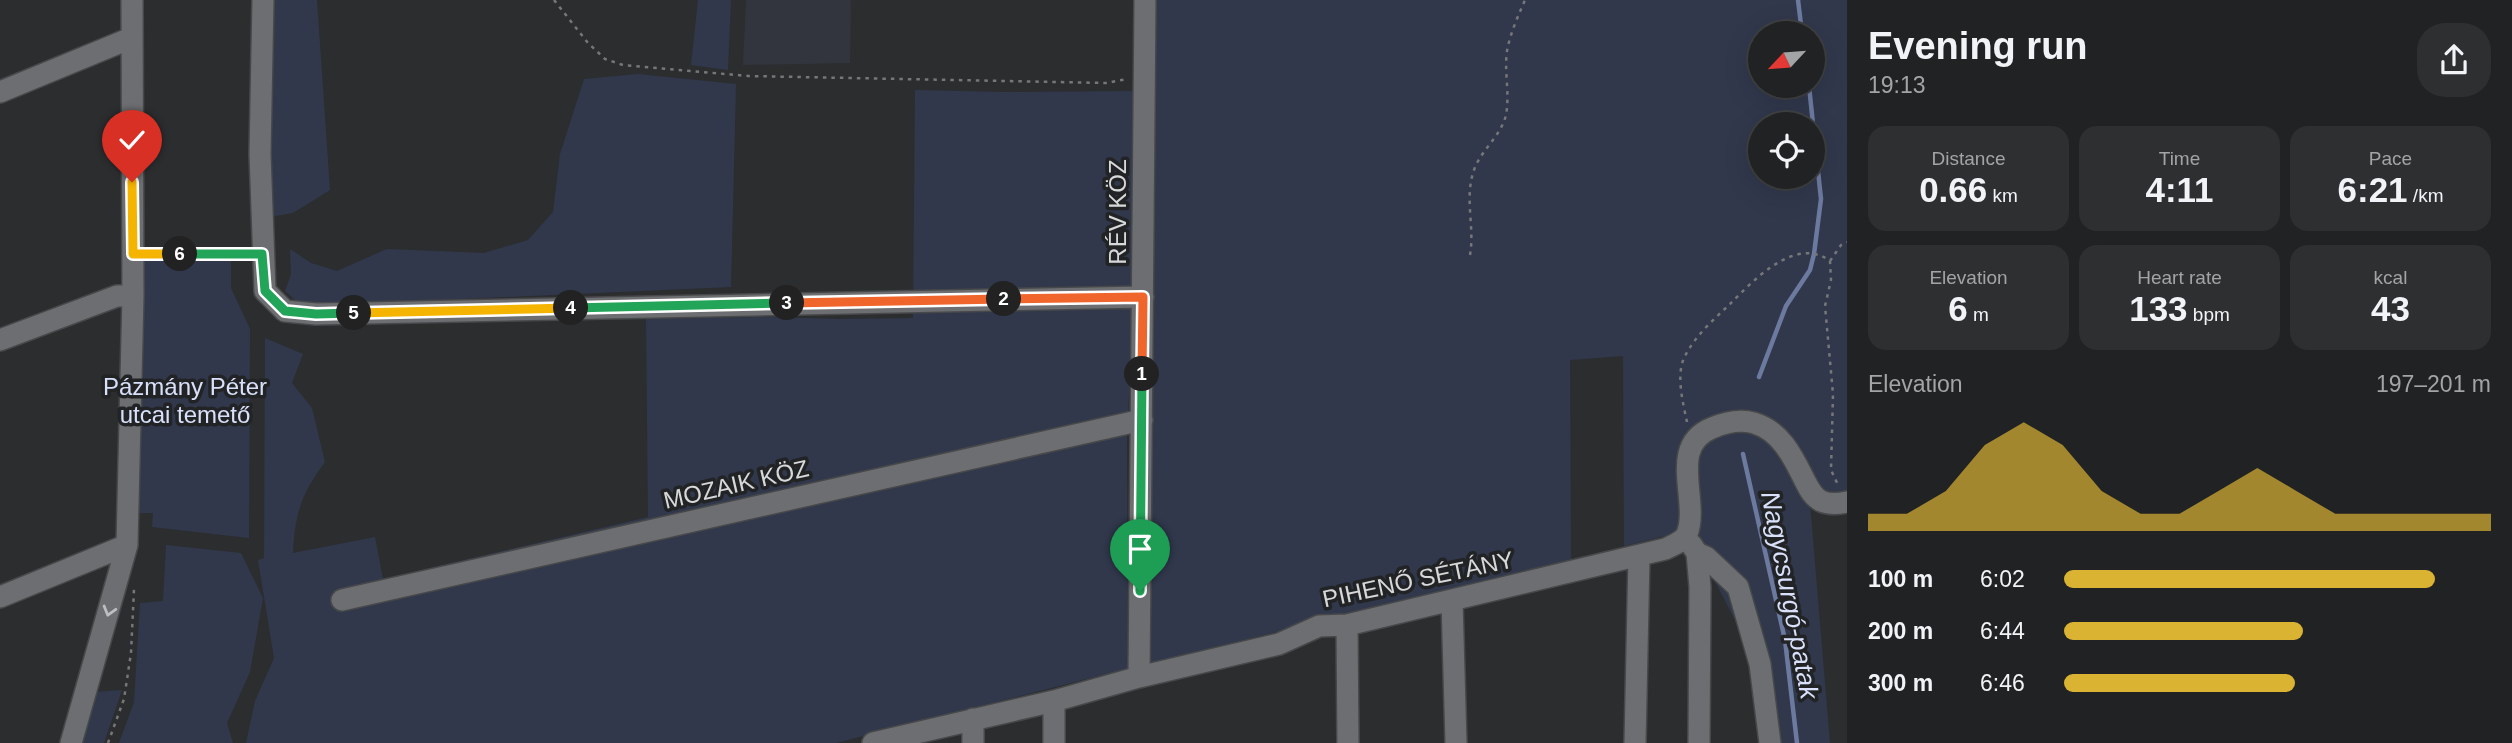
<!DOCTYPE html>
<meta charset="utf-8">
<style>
:root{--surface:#212223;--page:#2d2f30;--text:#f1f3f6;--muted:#a2a4a6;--line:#3e3f41;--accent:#dab333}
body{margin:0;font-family:Arial,sans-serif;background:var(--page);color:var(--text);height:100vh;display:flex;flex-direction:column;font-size:26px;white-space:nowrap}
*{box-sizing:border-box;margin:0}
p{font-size:23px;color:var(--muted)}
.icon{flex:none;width:38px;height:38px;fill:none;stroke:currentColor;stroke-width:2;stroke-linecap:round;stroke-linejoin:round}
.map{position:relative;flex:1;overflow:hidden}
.side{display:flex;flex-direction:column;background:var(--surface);width:665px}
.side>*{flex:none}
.needle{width:46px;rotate:244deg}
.controls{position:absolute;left:1748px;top:21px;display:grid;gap:14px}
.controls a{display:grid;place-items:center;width:77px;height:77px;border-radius:50%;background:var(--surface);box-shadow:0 7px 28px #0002,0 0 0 2px var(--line);font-size:35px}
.pin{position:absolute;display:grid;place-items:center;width:60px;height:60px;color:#fff;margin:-72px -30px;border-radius:50% 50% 50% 0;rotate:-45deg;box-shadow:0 0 7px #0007}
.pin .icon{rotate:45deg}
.km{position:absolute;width:35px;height:35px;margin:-18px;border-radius:50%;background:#222;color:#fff;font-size:19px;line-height:35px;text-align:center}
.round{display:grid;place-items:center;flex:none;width:74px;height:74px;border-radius:28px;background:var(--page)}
.summary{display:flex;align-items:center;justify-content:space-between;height:119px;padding:0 21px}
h1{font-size:38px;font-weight:700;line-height:52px}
.stats{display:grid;grid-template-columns:repeat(3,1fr);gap:10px;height:119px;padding:7px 21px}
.stats div{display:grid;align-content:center;border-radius:18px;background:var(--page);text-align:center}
.stats b{font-size:35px;font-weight:700}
.stats small{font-size:19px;font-weight:400}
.stats p{font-size:19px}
.chart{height:196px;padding:14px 21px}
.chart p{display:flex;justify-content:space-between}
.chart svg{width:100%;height:126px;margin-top:7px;fill:var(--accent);opacity:.7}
ul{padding:0 21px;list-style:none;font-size:23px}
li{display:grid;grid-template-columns:112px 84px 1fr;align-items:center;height:52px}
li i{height:18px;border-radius:9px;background:var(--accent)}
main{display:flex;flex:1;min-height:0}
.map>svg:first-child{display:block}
.built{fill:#32353d}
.green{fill:#31384c;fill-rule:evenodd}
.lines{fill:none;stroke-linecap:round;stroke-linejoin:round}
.stream{stroke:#6d7aa0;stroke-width:4.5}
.minor-casing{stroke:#474849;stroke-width:24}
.path{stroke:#767779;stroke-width:2.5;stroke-dasharray:3.5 5;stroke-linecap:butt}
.minor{stroke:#6d6e71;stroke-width:21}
.oneway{stroke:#bcbebf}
.split-1-casing{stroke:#fff;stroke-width:14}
.split-2-casing{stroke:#fff;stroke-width:14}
.split-3-casing{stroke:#fff;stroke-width:14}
.split-4-casing{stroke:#fff;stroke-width:14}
.split-5-casing{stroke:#fff;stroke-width:14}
.split-6-casing{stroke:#fff;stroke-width:14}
.split-7-casing{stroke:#fff;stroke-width:14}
.split-1{stroke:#22a559;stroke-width:9}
.split-2{stroke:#f0652b;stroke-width:9}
.split-3{stroke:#f0652b;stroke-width:9}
.split-4{stroke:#22a559;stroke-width:9}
.split-5{stroke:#f5b400;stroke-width:9}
.split-6{stroke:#22a559;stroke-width:9}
.split-7{stroke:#f5b400;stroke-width:9}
.labels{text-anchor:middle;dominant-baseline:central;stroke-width:7;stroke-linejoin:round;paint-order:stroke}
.street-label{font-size:24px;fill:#d7d8d9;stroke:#222325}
.park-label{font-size:24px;fill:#d8e0fa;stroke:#222325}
.water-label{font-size:26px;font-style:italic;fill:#d8e0fa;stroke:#222325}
</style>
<main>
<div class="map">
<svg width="1847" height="743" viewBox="0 0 1847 743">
<rect width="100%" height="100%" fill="#2c2d2f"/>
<path class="built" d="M 746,0 L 851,0 L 850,63 L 743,65 Z"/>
<path class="green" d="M 270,0 L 317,0 L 330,190 L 293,213 L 270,217 Z
M 698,0 L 731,0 L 728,70 L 691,65 Z
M 1155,0 L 1847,0 L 1847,492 L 1810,503 L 1830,743 L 1770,743 L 1766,680 L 1691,535 L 1685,531 L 1624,546 L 1623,356 L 1570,360 L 1571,559 L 1143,665 ZM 1760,33 L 1813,33 L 1813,86 L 1760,86 ZM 1760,124 L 1813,124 L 1813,177 L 1760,177 Z
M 638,74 L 736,84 L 731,287 L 328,305 L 295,300 L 285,291 L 291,274 L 290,249 L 311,263 L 337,271 L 387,249 L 484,253 L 528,240 L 553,212 L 560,154 L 584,79 Z
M 915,90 L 1002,92 L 1136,91 L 1134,283 L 1127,438 L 1128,665 L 1134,667 L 836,743 L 246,743 L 255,701 L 274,658 L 258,560 L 264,558 L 265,338 L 303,354 L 292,383 L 312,408 L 325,462 C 301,494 295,514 293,553 L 375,537 L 383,579 L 648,517 L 646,319 L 771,317 L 841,319 L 913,318 Z
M 140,260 L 231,261 L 231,288 L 250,329 L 249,538 L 152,527 L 153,513 L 138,513 Z
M 166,545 L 241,553 L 263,598 L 250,672 L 227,723 L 233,743 L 119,743 L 134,702 L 140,603 L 163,601 Z
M 122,690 L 104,743 L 78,743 L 93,692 Z"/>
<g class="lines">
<path class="stream" d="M 1798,0 L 1802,33
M 1759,377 L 1786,306 L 1810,270 L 1814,254 L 1821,199 L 1809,86
M 1743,454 L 1785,640 L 1797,743"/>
<defs>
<path id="minor" d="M 263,0 L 260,154 L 265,291 L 285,311 L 316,314 L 1143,297
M 0,92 L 131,38
M 0,340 L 117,296 L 133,296
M 1691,544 L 1697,553 L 1700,587 L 1699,743
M 1697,553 L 1706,557 L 1738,587 L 1760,664 L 1770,743
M 0,597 L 127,545
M 342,600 L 1142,420
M 1452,601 L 1456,743
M 1347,625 L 1348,743
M 1139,677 L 1145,0
M 71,743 L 127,545 L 133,296 L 132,0
M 873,743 L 1054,701 L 1139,677 L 1279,644 L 1319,626 L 1347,625 L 1665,549 C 1673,545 1683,542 1687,534 C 1700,501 1667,446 1712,428 C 1726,422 1740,419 1754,423 C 1781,431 1793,457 1805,481 C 1809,489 1813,497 1821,501 C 1830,505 1838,504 1847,502
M 973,743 L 973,719
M 1054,743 L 1054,701
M 1635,743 L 1639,557"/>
</defs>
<use href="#minor" class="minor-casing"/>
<path class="path" d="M 554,0 L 588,43 L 605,59 L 623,65 L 748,76 L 1106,83 L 1127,79
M 150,254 L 245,254
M 1470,255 C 1475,227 1464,198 1474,170 C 1481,150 1501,136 1506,115 C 1510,93 1504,72 1507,51 C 1510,34 1518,16 1525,0
M 1830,261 L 1841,245 L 1847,242
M 1687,422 C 1683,403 1676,376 1684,358 C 1694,337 1713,320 1730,304 C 1753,281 1795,235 1830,261 L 1831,280 L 1825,306 L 1833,394 L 1831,470 L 1839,487
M 108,743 L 124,699 L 131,653 L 134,589"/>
<use href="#minor" class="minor"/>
</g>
<defs><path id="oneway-chevron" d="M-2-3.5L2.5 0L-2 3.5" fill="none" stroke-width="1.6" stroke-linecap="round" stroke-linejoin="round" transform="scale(1.75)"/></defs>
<use class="oneway" href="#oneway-chevron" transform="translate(109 611) rotate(106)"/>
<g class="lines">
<defs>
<path id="split-1" d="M 1140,591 L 1142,374"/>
<path id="split-2" d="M 1004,299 L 1143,297 L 1142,374"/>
<path id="split-3" d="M 787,303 L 1004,299"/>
<path id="split-4" d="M 571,308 L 787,303"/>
<path id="split-5" d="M 354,313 L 571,308"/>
<path id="split-6" d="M 180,254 L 262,254 L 265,291 L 285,311 L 316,314 L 354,313"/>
<path id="split-7" d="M 132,182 L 133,254 L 180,254"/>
</defs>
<use href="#split-1" class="split-1-casing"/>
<use href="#split-2" class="split-2-casing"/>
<use href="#split-3" class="split-3-casing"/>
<use href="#split-4" class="split-4-casing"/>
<use href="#split-5" class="split-5-casing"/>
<use href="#split-6" class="split-6-casing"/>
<use href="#split-7" class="split-7-casing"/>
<use href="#split-1" class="split-1"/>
<use href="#split-2" class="split-2"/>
<use href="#split-3" class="split-3"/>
<use href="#split-4" class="split-4"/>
<use href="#split-5" class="split-5"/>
<use href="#split-6" class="split-6"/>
<use href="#split-7" class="split-7"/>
</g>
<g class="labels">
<g class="street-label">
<text transform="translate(1117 212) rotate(-90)">RÉV KÖZ</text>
<text transform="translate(736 484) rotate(-13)">MOZAIK KÖZ</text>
<text transform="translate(1418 579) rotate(-12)">PIHENŐ SÉTÁNY</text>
</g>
<g class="park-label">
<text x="185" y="386">Pázmány Péter<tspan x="185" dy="28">utcai temető</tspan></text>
</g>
<g class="water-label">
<text transform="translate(1790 595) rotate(79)">Nagycsurgó-patak</text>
</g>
</g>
</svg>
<div class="controls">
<a><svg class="needle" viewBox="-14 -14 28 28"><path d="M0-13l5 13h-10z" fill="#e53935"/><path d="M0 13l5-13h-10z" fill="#a2a4a6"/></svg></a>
<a><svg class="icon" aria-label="locate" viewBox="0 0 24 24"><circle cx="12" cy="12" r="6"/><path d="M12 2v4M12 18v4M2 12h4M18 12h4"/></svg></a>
</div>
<div class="pin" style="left:1140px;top:591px;background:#1e9e55"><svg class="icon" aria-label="arrive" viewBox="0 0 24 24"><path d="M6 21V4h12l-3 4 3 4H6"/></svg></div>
<div class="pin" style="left:132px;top:182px;background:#d93025"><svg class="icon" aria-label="check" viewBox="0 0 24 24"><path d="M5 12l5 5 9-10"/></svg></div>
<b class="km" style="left:1142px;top:374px">1</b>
<b class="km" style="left:1004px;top:299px">2</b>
<b class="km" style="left:787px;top:303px">3</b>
<b class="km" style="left:571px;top:308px">4</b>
<b class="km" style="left:354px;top:313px">5</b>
<b class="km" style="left:180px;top:254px">6</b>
</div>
<section class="side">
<div class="summary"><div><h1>Evening run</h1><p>19:13</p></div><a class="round"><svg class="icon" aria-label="share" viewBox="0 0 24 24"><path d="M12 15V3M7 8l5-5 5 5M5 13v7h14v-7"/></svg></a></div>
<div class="stats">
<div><p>Distance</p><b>0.66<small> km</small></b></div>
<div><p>Time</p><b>4:11</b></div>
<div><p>Pace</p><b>6:21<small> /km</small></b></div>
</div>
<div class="stats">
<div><p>Elevation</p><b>6<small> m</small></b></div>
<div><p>Heart rate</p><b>133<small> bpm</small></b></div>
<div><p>kcal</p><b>43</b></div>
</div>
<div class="chart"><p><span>Elevation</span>197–201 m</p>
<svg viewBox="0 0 160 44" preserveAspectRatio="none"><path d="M0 44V38L10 38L20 30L30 14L40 6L50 14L60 30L70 38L80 38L90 30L100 22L110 30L120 38L130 38L140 38L150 38L160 38V44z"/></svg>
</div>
<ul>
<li><b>100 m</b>6:02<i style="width:87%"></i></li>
<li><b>200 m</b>6:44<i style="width:56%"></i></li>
<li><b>300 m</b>6:46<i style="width:54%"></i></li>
</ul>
</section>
</main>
